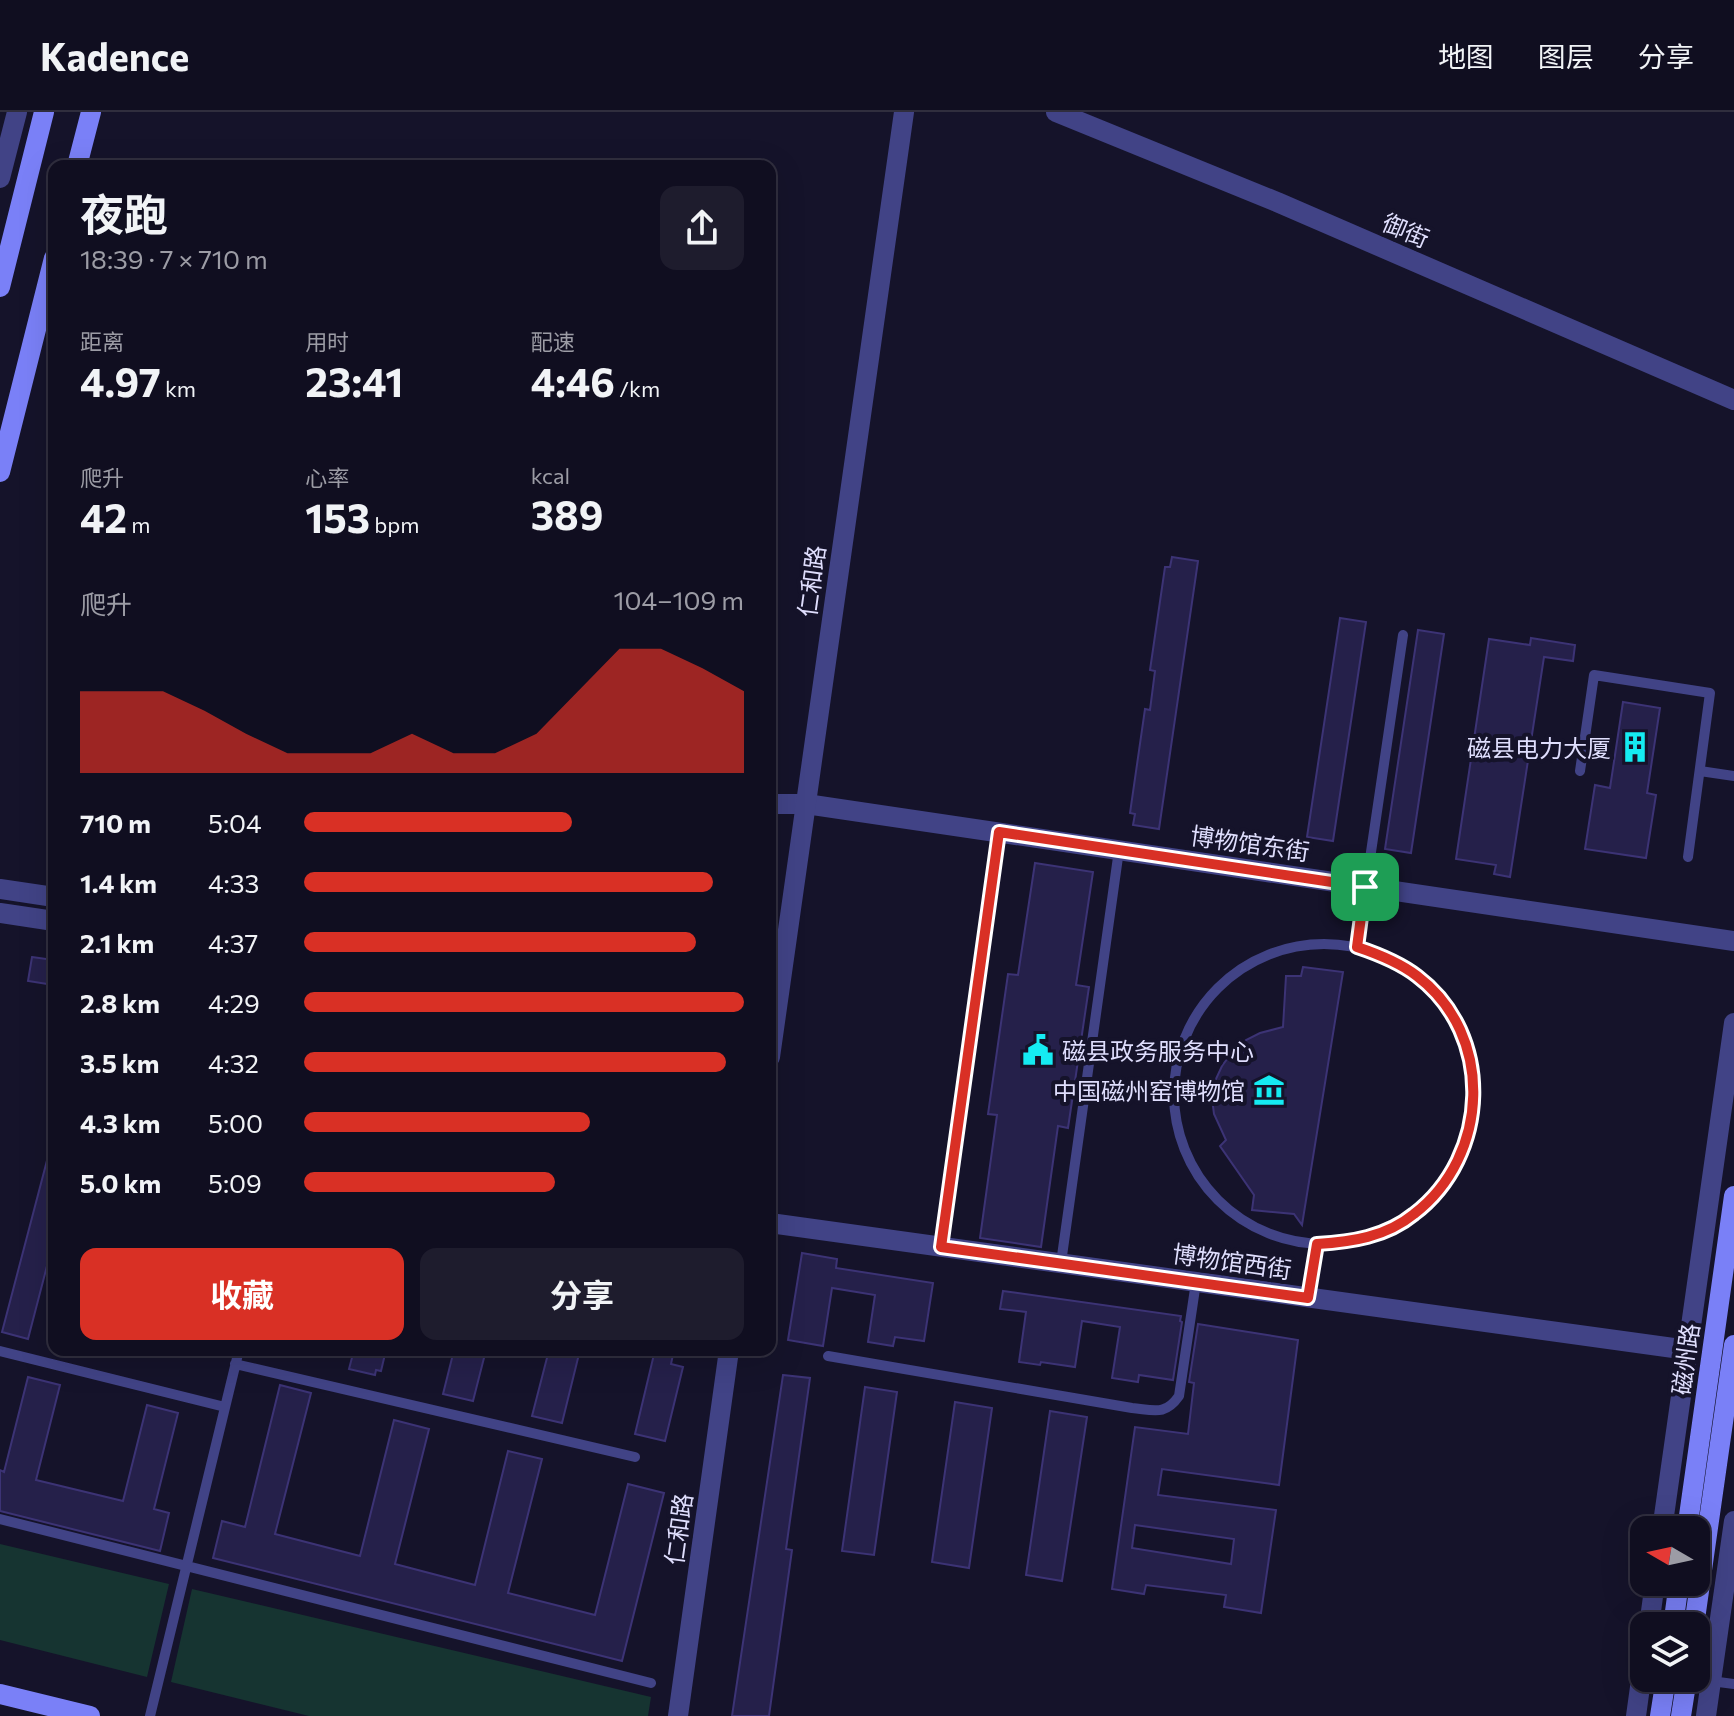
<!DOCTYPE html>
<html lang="zh">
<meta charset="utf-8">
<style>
:root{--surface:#100e20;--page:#1e1c2d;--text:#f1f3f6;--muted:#9c9ca5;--line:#302e3e;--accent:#d93025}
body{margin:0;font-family:Commissioner,"Noto Sans SC",sans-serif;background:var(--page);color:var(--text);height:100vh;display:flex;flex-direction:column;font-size:30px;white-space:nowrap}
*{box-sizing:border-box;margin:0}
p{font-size:26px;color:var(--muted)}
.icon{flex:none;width:44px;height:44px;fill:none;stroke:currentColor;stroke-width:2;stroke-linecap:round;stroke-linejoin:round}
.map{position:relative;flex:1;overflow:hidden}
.details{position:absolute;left:48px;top:48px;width:728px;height:1196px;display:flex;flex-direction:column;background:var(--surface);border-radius:16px;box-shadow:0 8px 32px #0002,0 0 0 2px var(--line)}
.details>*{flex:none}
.needle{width:52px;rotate:279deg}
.tools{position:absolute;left:1630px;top:1404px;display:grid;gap:16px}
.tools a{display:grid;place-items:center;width:80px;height:80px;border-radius:16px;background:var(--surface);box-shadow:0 8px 32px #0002,0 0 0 2px var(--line);font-size:40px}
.pin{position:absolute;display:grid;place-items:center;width:68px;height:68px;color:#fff;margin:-34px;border-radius:16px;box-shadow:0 4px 12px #0006}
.round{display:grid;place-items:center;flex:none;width:84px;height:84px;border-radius:16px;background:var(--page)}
.head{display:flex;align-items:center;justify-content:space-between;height:136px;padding:0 32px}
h1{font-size:44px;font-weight:700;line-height:60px}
.metrics{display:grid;grid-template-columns:repeat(3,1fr);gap:12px;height:136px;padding:8px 32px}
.metrics div{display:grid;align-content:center}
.metrics b{font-size:40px;font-weight:700}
.metrics small{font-size:22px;font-weight:400}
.metrics p{font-size:22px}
.chart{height:224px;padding:16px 32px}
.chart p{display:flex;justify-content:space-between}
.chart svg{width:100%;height:144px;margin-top:8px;fill:var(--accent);opacity:.7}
.action{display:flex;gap:16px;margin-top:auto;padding:16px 32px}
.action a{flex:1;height:92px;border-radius:16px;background:var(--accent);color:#fff;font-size:32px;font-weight:700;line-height:92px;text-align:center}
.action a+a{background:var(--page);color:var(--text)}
ul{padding:0 32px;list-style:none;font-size:26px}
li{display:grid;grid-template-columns:128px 96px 1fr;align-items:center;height:60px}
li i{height:20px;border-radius:10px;background:var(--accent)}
header{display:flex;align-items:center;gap:48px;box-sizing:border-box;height:112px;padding:0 40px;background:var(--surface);border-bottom:2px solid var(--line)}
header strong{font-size:38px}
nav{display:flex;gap:44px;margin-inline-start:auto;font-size:28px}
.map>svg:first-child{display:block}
.green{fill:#163431}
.building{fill:#25204a;stroke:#3c3375;stroke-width:2;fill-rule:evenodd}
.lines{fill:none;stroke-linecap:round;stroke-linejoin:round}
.service{stroke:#414386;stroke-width:10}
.minor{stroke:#414386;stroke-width:20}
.tertiary{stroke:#414386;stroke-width:20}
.secondary{stroke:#7a80f7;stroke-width:20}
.route-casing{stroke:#fff;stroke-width:16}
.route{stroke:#d93025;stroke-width:10}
.labels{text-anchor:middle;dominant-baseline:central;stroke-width:8;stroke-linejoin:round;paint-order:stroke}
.street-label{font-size:24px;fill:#dfdefd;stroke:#15132a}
.poi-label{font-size:24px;fill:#dfdefd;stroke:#15132a;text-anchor:end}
</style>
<header>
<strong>Kadence</strong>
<nav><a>地图</a><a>图层</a><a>分享</a></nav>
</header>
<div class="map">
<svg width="1734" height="1604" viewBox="0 0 1734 1604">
<rect width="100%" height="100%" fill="#15132a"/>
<path class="green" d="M 0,1432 L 169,1472 L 147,1565 L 0,1528 Z
M 192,1477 L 651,1585 L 648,1604 L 309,1604 L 171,1570 Z"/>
<path class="building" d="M 1172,445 L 1198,449 L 1159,717 L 1133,713 L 1135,702 L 1130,701 L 1145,597 L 1150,598 L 1155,559 L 1150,558 L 1165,455 L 1170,455 Z
M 1340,506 L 1366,510 L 1333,729 L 1307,725 Z
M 1418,518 L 1444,522 L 1411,741 L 1385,737 Z
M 1531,526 L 1575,533 L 1573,549 L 1544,545 L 1510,765 L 1494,762 L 1496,753 L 1456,747 L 1489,527 L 1530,533 Z
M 1623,590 L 1660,596 L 1647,681 L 1656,683 L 1646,746 L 1585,737 L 1595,673 L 1610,676 Z
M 1035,751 L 1093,760 L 1076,873 L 1089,875 L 1068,1016 L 1058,1014 L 1041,1135 L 980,1126 L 997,1003 L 988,1002 L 1008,862 L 1018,863 Z
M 32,845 L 54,848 L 54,873 L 28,869 Z
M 1303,855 L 1343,860 L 1302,1113 L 1294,1102 L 1252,1098 L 1254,1083 L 1220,1034 L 1226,1028 L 1214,1002 L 1212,986 L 1215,969 L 1222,954 L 1233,939 L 1246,928 L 1260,921 L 1283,915 L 1286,864 L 1301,864 Z
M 50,1037 L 54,1038 L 54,1127 L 28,1227 L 2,1220 Z
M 802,1141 L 837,1147 L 836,1156 L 933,1171 L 924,1229 L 895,1225 L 893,1234 L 868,1230 L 875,1183 L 832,1176 L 823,1234 L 788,1228 Z
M 1003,1179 L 1181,1204 L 1180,1209 L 1182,1210 L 1173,1268 L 1139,1263 L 1138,1270 L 1112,1266 L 1120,1215 L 1082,1209 L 1075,1255 L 1041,1250 L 1040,1253 L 1019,1250 L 1026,1200 L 1000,1197 Z
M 1198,1212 L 1298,1228 L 1279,1373 L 1162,1357 L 1158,1383 L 1276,1398 L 1261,1501 L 1224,1495 L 1226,1483 L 1146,1473 L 1144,1482 L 1112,1477 L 1135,1315 L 1188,1322 L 1194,1271 L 1189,1270 ZM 1135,1413 L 1234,1427 L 1231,1452 L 1132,1436 Z
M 354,1238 L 386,1238 L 381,1259 L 376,1258 L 375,1263 L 349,1257 Z
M 454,1238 L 486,1238 L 473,1289 L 443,1282 Z
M 549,1238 L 580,1238 L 562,1311 L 532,1304 Z
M 655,1238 L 674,1238 L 671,1252 L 683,1255 L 665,1329 L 635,1322 Z
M 783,1263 L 810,1266 L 786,1437 L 792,1438 L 769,1604 L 732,1604 Z
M 28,1265 L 60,1273 L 36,1368 L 123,1389 L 147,1293 L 178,1301 L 154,1397 L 169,1401 L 160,1439 L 0,1399 L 0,1358 L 4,1360 Z
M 280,1273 L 311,1281 L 275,1422 L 360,1444 L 394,1308 L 429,1317 L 395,1452 L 475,1473 L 508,1339 L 542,1347 L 508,1481 L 595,1503 L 628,1372 L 664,1381 L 622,1549 L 213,1446 L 222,1409 L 245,1415 Z
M 865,1275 L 897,1280 L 874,1443 L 842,1439 Z
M 955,1290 L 992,1296 L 969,1456 L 932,1450 Z
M 1050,1299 L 1087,1305 L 1062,1469 L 1026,1463 Z"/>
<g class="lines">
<path class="service" d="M 1580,659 L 1594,563 L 1710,581 L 1688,745
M 1700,659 L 1734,664
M1174 982a150 150 0 1 1 300 0a150 150 0 1 1-300 0Z
M 1357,835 L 1403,523
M 941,1135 L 999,720
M 1061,1151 L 1119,738
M 1308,1186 L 1317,1132
M 0,1239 L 225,1295
M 828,1244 L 1132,1296 C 1154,1298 1165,1304 1179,1284 L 1196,1170
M 235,1252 L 635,1345
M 0,1407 L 651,1571
M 1711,1569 L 1734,1572
M 150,1604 L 239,1238"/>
<path class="minor" d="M 0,66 L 17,0
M 770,692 L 806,692 L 1734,829
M 0,777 L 54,785
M 0,801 L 54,809
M 770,1111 L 1688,1238
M 1662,1418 L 1734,911
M 1649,1514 L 1655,1470
M 1636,1604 L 1644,1546
M 1706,1604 L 1734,1409"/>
<path class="tertiary" d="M 1056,0 L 1277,90 L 1734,288
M 770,945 L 904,0
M 678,1604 L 729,1238"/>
<path class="secondary" d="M 77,54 L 91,0
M 0,175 L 44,0
M 0,360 L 54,146
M 1687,1418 L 1734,1084
M 1673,1514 L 1679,1470
M 1694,1514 L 1734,1233
M 0,1582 L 90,1604
M 1660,1604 L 1666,1566
M 1681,1604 L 1687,1566"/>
</g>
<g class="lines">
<defs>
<path id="route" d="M 999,720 L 1365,775 L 1357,835 C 1378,842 1399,850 1417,864 C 1495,923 1490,1044 1414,1102 C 1386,1125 1351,1130 1317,1132 L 1308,1186 L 941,1135 Z"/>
</defs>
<use href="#route" class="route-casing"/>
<use href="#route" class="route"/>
</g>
<defs>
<symbol id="building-bare" viewBox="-9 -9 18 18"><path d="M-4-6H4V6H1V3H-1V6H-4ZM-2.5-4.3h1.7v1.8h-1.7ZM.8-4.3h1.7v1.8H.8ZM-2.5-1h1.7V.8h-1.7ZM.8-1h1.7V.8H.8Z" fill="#15ebf2" stroke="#15132a" stroke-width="2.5" paint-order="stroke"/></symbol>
<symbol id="civic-bare" viewBox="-9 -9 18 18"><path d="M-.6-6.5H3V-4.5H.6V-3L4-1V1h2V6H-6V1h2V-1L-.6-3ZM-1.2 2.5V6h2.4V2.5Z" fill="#15ebf2" stroke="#15132a" stroke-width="2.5" paint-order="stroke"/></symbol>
<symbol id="museum-bare" viewBox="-9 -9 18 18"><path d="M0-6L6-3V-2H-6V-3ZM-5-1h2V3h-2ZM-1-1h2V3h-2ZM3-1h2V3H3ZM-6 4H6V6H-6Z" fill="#15ebf2" stroke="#15132a" stroke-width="2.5" paint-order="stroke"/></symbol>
</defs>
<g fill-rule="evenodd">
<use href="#building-bare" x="1613" y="613" width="44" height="44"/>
<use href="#civic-bare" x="1016" y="916" width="44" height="44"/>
<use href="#museum-bare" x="1247" y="956" width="44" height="44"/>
</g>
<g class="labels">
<g class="street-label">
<text transform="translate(1406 118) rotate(23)">御街</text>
<text transform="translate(811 469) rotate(-82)">仁和路</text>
<text transform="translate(1250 731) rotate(8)">博物馆东街</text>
<text transform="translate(1232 1149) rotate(8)">博物馆西街</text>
<text transform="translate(1685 1247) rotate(-82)">磁州路</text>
<text transform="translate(678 1417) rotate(-82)">仁和路</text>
</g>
<g class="poi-label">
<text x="1611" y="635">磁县电力大厦</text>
<text x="1062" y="938" text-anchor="start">磁县政务服务中心</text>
<text x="1245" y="978">中国磁州窑博物馆</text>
</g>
</g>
</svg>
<div class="tools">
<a><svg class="needle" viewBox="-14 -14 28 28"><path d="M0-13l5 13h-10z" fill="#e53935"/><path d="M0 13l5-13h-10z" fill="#9c9ca5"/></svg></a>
<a><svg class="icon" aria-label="layers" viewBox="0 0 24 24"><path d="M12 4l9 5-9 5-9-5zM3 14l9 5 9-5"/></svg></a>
</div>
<div class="pin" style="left:1365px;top:775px;background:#1e9e55"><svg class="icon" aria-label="arrive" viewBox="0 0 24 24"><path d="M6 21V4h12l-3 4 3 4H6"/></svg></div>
<section class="details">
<div class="head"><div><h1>夜跑</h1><p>18:39 · 7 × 710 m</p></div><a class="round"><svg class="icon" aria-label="share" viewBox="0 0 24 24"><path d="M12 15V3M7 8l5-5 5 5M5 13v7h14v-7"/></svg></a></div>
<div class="metrics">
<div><p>距离</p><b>4.97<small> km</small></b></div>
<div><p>用时</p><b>23:41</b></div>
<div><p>配速</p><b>4:46<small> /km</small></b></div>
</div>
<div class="metrics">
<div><p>爬升</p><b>42<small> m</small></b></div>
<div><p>心率</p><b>153<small> bpm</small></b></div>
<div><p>kcal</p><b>389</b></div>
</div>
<div class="chart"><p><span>爬升</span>104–109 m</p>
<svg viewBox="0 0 160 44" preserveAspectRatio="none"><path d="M0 44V19L10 19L20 19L30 25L40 32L50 38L60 38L70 38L80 32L90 38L100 38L110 32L120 19L130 6L140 6L150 12L160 19V44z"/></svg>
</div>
<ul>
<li><b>710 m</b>5:04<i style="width:61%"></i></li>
<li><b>1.4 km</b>4:33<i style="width:93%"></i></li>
<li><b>2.1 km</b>4:37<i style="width:89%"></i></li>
<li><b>2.8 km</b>4:29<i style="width:100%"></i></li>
<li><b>3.5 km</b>4:32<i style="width:96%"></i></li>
<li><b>4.3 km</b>5:00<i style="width:65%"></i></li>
<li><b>5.0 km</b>5:09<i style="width:57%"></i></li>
</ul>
<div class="action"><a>收藏</a><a>分享</a></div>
</section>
</div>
